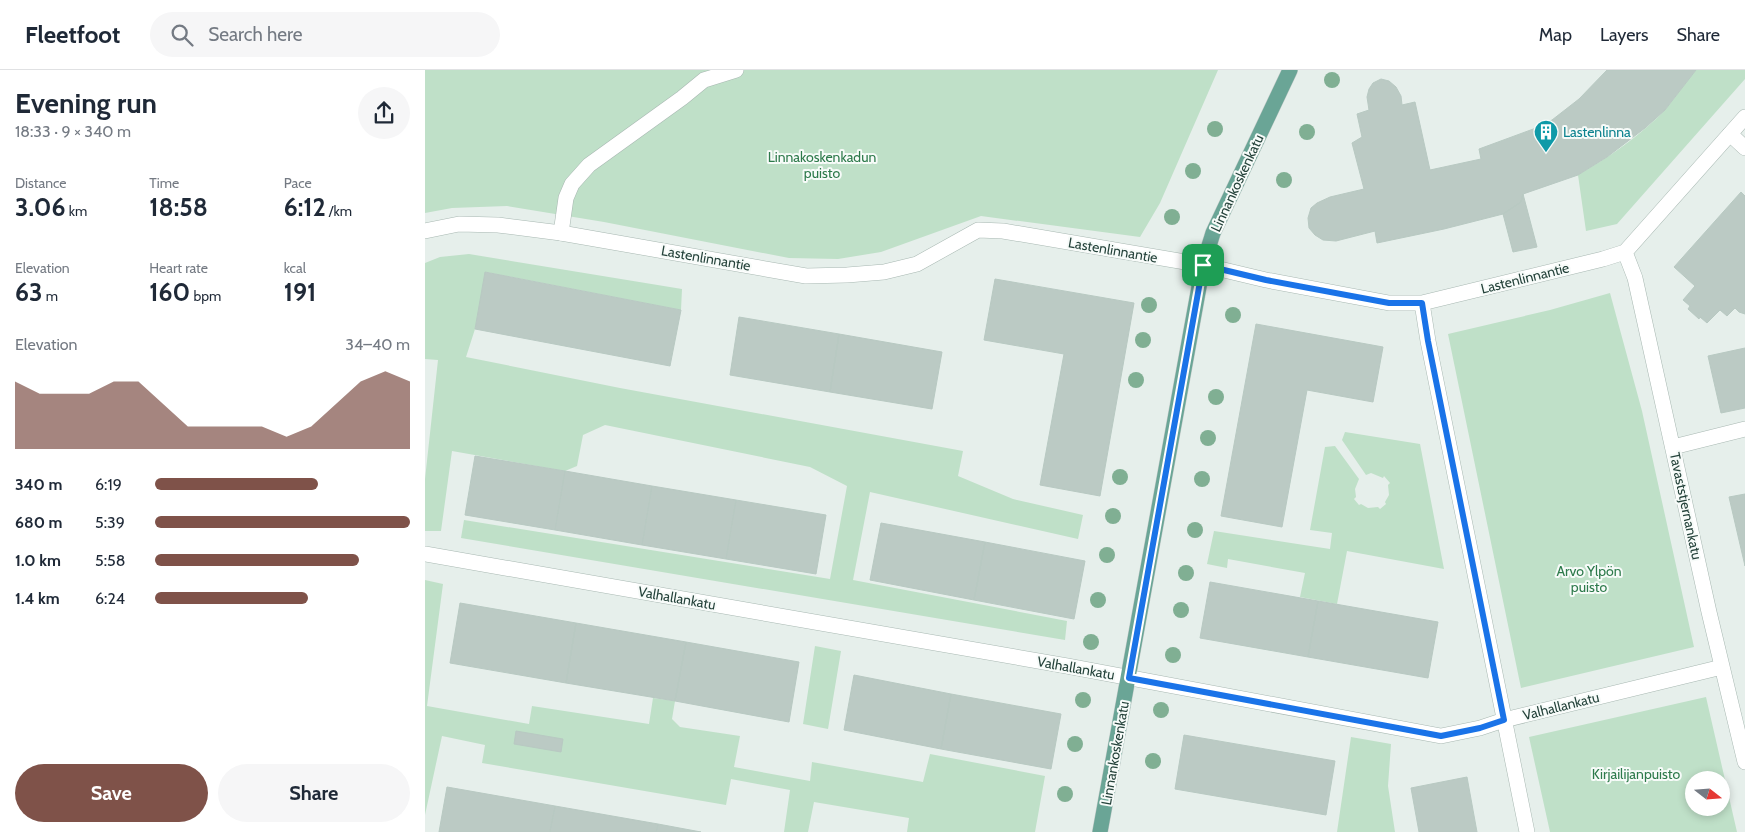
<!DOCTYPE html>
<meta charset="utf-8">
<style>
:root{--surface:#fff;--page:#f6f6f7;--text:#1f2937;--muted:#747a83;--line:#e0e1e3;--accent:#7f5249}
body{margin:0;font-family:Cabin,sans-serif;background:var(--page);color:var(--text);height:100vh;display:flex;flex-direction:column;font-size:19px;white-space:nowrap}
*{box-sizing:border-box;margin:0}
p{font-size:16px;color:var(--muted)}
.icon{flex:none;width:28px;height:28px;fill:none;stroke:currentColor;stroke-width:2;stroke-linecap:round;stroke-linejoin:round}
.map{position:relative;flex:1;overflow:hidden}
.drawer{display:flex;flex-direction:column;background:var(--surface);width:425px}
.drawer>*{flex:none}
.needle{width:32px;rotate:107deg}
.tools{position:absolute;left:1260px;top:701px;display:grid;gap:10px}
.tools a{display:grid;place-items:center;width:45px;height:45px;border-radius:50%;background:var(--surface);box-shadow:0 2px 8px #0003;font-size:25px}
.pin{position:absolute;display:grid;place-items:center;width:42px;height:42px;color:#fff;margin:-21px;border-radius:10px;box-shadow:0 2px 8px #0006}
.round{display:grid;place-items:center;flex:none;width:52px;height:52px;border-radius:26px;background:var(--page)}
.head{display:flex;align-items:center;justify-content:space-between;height:85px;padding:0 15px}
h1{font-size:28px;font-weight:700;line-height:38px}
.metrics{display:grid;grid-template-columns:repeat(3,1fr);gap:8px;height:85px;padding:5px 15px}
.metrics div{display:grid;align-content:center}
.metrics b{font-size:25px;font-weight:700}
.metrics small{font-size:14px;font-weight:400}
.metrics p{font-size:14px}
.chart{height:140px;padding:10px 15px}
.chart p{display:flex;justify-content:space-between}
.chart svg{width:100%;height:90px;margin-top:5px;fill:var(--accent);opacity:.7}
.action{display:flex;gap:10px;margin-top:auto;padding:10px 15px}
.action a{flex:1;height:58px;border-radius:30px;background:var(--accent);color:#fff;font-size:20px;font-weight:700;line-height:58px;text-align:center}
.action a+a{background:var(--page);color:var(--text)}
ul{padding:0 15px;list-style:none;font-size:16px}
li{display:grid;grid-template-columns:80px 60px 1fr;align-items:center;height:38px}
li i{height:12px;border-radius:6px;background:var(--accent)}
header{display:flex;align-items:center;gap:30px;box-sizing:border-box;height:70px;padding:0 25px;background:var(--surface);border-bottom:1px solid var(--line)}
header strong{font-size:24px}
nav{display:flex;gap:28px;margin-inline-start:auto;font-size:18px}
.search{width:350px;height:45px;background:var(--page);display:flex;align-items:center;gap:12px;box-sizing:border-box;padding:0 18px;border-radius:28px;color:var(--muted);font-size:19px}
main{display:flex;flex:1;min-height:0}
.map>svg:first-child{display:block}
.green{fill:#bfe0c8;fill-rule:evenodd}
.building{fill:#bbcac4;stroke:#b8c9c2}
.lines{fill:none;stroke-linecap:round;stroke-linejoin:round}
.service-casing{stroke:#a8b8b2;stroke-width:16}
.minor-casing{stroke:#a8b8b2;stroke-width:16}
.primary-casing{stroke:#c2cac8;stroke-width:16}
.service{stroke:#fff;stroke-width:15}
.minor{stroke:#fff;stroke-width:15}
.primary{stroke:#6aa596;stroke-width:15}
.tree{fill:#80af93}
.route-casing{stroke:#fff;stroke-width:10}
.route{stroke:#1a73e8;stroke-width:6}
.labels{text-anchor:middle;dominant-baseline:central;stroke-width:4;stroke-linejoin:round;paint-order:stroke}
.culture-label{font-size:14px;fill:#0d838f;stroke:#f7fbf9;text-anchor:start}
.park-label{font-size:14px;fill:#2d7a4b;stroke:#f7fbf9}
.street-label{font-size:14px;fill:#24423a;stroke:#f7fbf9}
</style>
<header>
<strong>Fleetfoot</strong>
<div class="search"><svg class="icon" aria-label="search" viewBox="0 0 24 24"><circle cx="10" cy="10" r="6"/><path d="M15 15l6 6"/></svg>Search here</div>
<nav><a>Map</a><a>Layers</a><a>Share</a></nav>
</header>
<main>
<section class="drawer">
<div class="head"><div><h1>Evening run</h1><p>18:33 · 9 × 340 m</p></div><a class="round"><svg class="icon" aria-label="share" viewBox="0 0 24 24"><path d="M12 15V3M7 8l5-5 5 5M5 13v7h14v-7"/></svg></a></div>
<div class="metrics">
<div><p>Distance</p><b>3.06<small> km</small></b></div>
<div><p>Time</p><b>18:58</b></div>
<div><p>Pace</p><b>6:12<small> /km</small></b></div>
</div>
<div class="metrics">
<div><p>Elevation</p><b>63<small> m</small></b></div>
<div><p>Heart rate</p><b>160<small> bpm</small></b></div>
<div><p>kcal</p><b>191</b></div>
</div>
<div class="chart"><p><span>Elevation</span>34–40 m</p>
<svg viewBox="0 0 160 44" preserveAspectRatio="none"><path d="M0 44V11L10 17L20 17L30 17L40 11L50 11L60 22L70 33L80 33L90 33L100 33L110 38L120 33L130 22L140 11L150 6L160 11V44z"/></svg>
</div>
<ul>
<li><b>340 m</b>6:19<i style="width:64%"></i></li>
<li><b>680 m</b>5:39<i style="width:100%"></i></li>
<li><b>1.0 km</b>5:58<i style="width:80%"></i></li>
<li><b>1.4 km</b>6:24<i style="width:60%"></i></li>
</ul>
<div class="action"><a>Save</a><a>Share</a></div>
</section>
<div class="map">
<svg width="1320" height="762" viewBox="0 0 1320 762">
<rect width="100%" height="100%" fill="#e6efeb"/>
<path class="green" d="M 0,0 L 793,0 L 735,133 L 715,167 L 556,146 L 456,182 L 413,189 L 364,188 L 179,152 L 82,136 L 27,138 L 0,143 Z
M 1271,0 L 1320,0 L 1320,9 L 1192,154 L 1161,161 L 1153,105 C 1184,87 1215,66 1240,40 C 1251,27 1260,13 1271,0 Z
M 44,184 L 257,219 L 256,240 L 61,202 L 50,259 L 41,287 L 195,318 L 538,381 L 533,406 L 588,429 L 658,445 L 653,469 L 445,422 L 428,510 L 642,551 L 640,570 L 36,468 L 39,450 L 405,509 L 422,416 L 385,397 L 180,355 L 158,365 L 152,396 L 140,401 L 27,381 L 16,461 L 0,461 L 0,409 L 13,290 L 0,289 L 0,193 L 15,187 Z
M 1185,223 L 1217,341 L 1269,577 L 1096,618 L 1023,264 L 1125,240 Z
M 920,362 L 995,374 L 1019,499 L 922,481 L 912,534 L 875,527 L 880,503 L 803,489 L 802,498 L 782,494 L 789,461 L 905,479 L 907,463 L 885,460 L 900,377 L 910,376 L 934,409 L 930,419 L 931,427 L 929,429 L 934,435 L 936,434 L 943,438 L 953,437 L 955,439 L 961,434 L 960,432 L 964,425 L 963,415 L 965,413 L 959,406 L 958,408 L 946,403 L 941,405 L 917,370 Z
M 0,510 L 18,514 L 2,636 L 104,654 L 107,636 L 224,654 L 228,628 L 250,631 L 247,649 L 255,657 L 315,666 L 309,697 L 385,711 L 387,692 L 498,712 L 505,684 L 620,706 L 610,762 L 482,762 L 484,748 L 389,732 L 383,762 L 359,762 L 365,720 L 306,709 L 301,735 L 57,693 L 60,675 L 17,666 L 0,745 Z
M 390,576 L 416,581 L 403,659 L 378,654 Z
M 1281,627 L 1312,762 L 1125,762 L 1104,667 ZM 1269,710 L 1296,710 L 1296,738 L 1269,738 Z
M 926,667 L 966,674 L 963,716 L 970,762 L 912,762 Z"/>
<path class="building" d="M 1182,0 L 1271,0 L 1240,40 L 1220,58 L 1182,87 L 1153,105 L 1098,124 L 1096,132 L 1078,144 L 1019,159 L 952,173 L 950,161 L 911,171 L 898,170 L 890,165 L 884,158 L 883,148 L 886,138 L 892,133 L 905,127 L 939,119 L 927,73 L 937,67 L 932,44 L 944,40 L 942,27 L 944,19 L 948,13 L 956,9 L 964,11 L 971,17 L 976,26 L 977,35 L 990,32 L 1005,100 L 1056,89 L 1054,79 L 1111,58 L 1127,50 L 1154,29 Z
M 1316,122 L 1320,126 L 1320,244 L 1314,242 L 1310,238 L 1302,246 L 1295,240 L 1282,253 L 1275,247 L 1274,249 L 1263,239 L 1265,236 L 1258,230 L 1270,216 L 1249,197 Z
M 1098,124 L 1112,177 L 1088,182 L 1078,144 L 1096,132 Z
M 60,202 L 256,240 L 245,296 L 50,259 Z
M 570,209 L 709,233 L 675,426 L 615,415 L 639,284 L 559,270 Z
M 314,247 L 414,264 L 405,322 L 305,305 Z
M 831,254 L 958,277 L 948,332 L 882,320 L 857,457 L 796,446 Z
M 414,264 L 517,282 L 507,339 L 405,322 Z
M 1320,278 L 1320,338 L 1296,343 L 1283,286 Z
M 50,386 L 140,401 L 130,460 L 40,445 Z
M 140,401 L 227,416 L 217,475 L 130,460 Z
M 227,416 L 311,430 L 301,489 L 217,475 Z
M 1320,424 L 1320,496 L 1304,427 Z
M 311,430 L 401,445 L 391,504 L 301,489 Z
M 456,453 L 560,472 L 549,530 L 445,510 Z
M 560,472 L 660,491 L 649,549 L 549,530 Z
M 785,512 L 893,531 L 883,587 L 775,568 Z
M 893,531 L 1013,552 L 1003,608 L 883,587 Z
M 35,533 L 151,553 L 141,613 L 25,593 Z
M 151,553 L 261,572 L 250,631 L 141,613 Z
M 261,572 L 374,592 L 364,652 L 250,631 Z
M 429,605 L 526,624 L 516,679 L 419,660 Z
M 526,624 L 636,644 L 626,699 L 516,679 Z
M 91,661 L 138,669 L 136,682 L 89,674 Z
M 759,665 L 910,691 L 901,745 L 750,719 Z
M 1042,707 L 1052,762 L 994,762 L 986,718 Z
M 22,717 L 130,736 L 125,762 L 14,762 Z
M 130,736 L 233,754 L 231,762 L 125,762 Z
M 233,754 L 276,762 L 231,762 Z"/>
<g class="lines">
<defs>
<path id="service" d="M 1305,64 L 1320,78
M 136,163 L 141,128 L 147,114 L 164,95 L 257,28 L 279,10 L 311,0
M 1248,377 L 1320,359"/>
<path id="minor" d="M 0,161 L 34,154 L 73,155 L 136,163 L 381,206 L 422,205 L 459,202 L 492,194 L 553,160 L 578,161 L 778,195 L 841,210 L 964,233 L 997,233 L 1178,189 L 1200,182 L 1320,47
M 1200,182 L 1210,208 L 1284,542 L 1320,692
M 997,233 L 1003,271 L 1102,762
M 0,484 L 642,596 L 1016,666 L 1055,658 L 1079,650 L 1297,597"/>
<path id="primary" d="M 675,762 L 778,195 L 788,163 L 865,0"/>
</defs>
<use href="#service" class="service-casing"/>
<use href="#minor" class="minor-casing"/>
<use href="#primary" class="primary-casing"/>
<use href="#service" class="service"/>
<use href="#minor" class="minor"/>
<use href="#primary" class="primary"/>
</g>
<g class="tree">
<circle cx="907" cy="10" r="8"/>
<circle cx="790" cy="59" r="8"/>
<circle cx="882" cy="62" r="8"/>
<circle cx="768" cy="101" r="8"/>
<circle cx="859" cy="110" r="8"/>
<circle cx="747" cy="147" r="8"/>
<circle cx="724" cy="235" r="8"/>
<circle cx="808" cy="245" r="8"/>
<circle cx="718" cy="270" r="8"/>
<circle cx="711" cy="310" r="8"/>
<circle cx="791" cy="327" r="8"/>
<circle cx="783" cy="368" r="8"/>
<circle cx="695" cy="407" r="8"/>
<circle cx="777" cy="409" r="8"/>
<circle cx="688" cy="446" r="8"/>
<circle cx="770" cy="460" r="8"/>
<circle cx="682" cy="485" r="8"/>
<circle cx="761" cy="503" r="8"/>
<circle cx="673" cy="530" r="8"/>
<circle cx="756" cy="540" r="8"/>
<circle cx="666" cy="572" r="8"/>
<circle cx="748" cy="585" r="8"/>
<circle cx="658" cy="630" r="8"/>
<circle cx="736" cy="640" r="8"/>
<circle cx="650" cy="674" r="8"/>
<circle cx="728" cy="691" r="8"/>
<circle cx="640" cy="724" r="8"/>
</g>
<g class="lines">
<defs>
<path id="route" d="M 778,195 L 841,210 L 964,233 L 997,233 L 1003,271 L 1079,650 L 1055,658 L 1016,666 L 704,608 Z"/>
</defs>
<use href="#route" class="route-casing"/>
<use href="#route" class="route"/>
</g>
<defs>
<symbol id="building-pin" viewBox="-11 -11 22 30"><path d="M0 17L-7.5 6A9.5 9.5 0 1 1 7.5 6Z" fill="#0f9aa8" stroke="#f7fbf9"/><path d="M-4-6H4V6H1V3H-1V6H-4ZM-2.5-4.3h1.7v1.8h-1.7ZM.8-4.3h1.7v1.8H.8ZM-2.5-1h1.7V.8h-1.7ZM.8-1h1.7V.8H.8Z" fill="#fff"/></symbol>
</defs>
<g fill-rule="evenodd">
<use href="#building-pin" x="1107" y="48" width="28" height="38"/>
</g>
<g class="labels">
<g class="culture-label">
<text x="1138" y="62">Lastenlinna</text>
</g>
<g class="park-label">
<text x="397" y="87">Linnakoskenkadun<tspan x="397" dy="16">puisto</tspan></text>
<text x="1164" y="501">Arvo Ylpön<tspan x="1164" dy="16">puisto</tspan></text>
<text x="1211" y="704">Kirjailijanpuisto</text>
</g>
<g class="street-label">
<text transform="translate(812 113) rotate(-65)">Linnankoskenkatu</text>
<text transform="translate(688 180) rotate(10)">Lastenlinnantie</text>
<text transform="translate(281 188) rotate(10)">Lastenlinnantie</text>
<text transform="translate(1100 208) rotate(-14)">Lastenlinnantie</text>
<text transform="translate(1261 436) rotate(78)">Tavaststjernankatu</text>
<text transform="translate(252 528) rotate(10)">Valhallankatu</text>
<text transform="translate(651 598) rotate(10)">Valhallankatu</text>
<text transform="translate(1136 636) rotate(-14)">Valhallankatu</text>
<text transform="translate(690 683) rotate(-80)">Linnankoskenkatu</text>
</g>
</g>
</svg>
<div class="tools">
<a><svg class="needle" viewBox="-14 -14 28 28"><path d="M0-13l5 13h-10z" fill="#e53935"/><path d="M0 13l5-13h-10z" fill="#747a83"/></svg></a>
</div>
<div class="pin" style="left:778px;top:195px;background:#1e9e55"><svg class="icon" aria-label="arrive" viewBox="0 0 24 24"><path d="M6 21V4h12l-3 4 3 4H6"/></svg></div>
</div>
</main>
